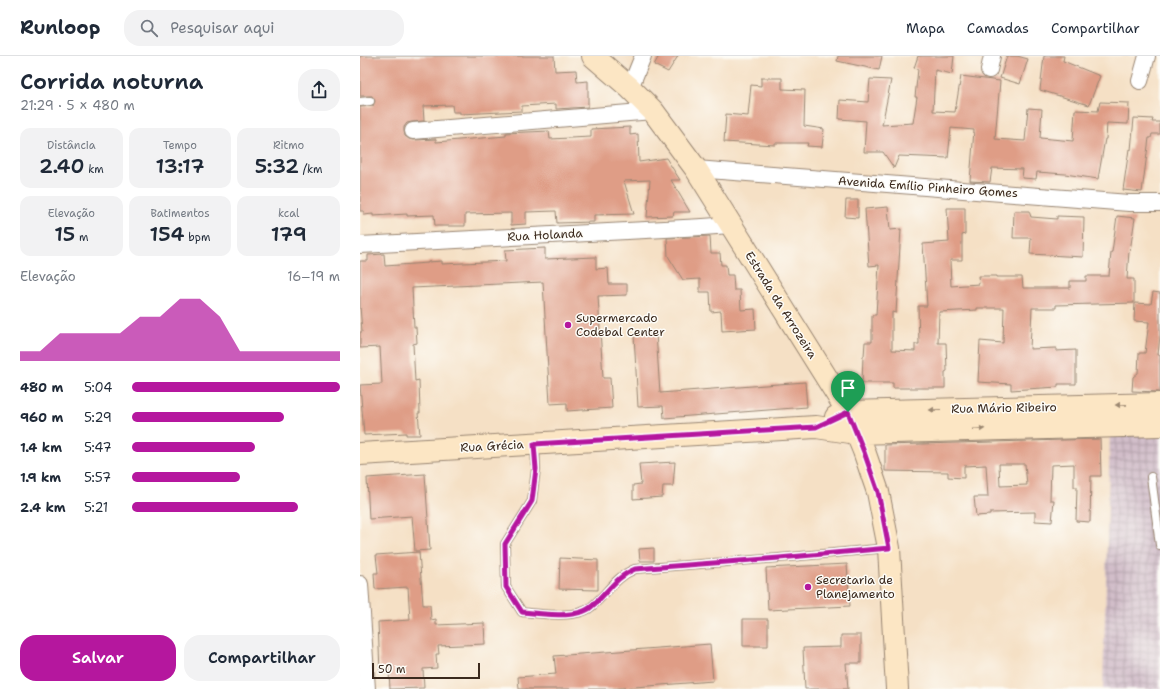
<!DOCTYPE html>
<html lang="pt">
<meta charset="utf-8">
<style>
:root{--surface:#fff;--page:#f2f2f3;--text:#1f2937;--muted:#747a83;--line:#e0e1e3;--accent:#b5179e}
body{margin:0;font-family:"Shantell Sans",sans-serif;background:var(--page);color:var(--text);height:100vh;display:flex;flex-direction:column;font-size:15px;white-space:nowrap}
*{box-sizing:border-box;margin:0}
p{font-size:13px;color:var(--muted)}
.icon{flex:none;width:22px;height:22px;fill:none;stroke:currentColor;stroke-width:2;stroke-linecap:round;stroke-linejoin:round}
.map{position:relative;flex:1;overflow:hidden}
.details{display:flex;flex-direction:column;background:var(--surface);width:360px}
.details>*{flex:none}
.scale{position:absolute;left:12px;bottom:10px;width:108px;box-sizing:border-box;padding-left:4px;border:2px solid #3b2a1e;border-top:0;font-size:11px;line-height:14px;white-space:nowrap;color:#3b2a1e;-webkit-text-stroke:3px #fdfcf7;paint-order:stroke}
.pin{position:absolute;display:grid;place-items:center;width:34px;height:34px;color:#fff;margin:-41px -17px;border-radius:50% 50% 50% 0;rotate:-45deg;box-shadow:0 0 4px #0007}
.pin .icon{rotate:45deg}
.round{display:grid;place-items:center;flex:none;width:42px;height:42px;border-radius:16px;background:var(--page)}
.head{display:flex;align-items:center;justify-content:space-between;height:68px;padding:0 20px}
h1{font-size:22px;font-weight:600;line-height:30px}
.metrics{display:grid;grid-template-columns:repeat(3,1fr);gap:6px;height:68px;padding:4px 20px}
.metrics div{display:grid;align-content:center;border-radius:10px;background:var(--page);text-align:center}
.metrics b{font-size:20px;font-weight:600}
.metrics small{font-size:11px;font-weight:400}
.metrics p{font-size:11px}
.chart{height:112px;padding:8px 20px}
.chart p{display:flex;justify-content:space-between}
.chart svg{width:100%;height:72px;margin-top:4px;fill:var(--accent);opacity:.7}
.action{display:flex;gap:8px;margin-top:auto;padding:8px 20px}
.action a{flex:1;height:46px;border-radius:16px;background:var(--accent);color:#fff;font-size:16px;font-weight:600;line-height:46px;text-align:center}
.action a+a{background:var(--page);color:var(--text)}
ul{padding:0 20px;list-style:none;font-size:13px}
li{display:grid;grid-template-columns:64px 48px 1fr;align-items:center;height:30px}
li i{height:10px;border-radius:5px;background:var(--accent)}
header{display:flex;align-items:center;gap:24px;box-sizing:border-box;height:56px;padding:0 20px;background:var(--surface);border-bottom:1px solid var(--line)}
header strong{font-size:19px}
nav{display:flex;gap:22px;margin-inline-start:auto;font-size:14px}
.search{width:280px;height:36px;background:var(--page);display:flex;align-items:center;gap:10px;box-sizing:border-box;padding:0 14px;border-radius:16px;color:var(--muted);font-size:15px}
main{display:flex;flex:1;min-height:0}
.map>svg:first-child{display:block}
.industrial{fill:url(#industrial-grid)}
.building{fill:#df9d86;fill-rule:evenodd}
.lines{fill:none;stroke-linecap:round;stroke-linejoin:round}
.lane-casing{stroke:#988572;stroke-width:10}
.street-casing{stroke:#988572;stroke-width:18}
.secondary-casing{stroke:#988572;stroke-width:24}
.lane{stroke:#fff;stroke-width:8}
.street{stroke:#fff;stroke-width:16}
.secondary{stroke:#fce6c4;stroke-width:22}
.oneway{fill:#9c8871}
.route-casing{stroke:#fff;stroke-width:8}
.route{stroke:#b5179e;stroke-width:5}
.poi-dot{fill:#b5179e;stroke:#fdfcf7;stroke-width:1.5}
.labels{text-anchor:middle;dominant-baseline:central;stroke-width:3;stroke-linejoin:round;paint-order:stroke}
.street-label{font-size:12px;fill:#3b2a1e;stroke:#fdfcf7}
.poi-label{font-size:12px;fill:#3b2a1e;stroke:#fdfcf7;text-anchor:start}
</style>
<header>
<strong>Runloop</strong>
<div class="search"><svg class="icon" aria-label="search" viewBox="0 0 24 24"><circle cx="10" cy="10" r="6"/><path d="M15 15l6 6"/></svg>Pesquisar aqui</div>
<nav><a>Mapa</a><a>Camadas</a><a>Compartilhar</a></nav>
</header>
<main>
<section class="details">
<div class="head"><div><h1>Corrida noturna</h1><p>21:29 · 5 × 480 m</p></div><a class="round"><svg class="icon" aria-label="share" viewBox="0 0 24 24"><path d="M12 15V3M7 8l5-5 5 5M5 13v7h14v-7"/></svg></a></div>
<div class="metrics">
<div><p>Distância</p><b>2.40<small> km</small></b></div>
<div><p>Tempo</p><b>13:17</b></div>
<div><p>Ritmo</p><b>5:32<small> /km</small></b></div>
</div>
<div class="metrics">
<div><p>Elevação</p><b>15<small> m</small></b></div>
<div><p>Batimentos</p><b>154<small> bpm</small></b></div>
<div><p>kcal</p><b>179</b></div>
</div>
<div class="chart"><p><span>Elevação</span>16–19 m</p>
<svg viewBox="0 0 160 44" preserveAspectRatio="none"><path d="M0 44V38L10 38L20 27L30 27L40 27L50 27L60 17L70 17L80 6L90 6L100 17L110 38L120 38L130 38L140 38L150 38L160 38V44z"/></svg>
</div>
<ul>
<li><b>480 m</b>5:04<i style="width:100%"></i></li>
<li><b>960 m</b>5:29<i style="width:73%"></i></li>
<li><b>1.4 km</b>5:47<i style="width:59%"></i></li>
<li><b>1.9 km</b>5:57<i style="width:52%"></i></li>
<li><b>2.4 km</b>5:21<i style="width:80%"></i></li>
</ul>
<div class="action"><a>Salvar</a><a>Compartilhar</a></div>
</section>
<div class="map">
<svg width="800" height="633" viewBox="0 0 800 633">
<defs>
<pattern id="industrial-grid" width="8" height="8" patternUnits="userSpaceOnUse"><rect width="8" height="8" fill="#d1bdc9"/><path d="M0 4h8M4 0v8" fill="none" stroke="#ab9aa3"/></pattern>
</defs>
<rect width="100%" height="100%" fill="#fdfcf7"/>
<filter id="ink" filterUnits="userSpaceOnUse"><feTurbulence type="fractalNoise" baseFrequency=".025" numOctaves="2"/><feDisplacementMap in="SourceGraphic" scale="8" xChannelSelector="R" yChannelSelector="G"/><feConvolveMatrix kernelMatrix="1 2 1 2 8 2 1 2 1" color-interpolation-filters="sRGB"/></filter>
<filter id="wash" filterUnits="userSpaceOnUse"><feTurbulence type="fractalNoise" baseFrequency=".012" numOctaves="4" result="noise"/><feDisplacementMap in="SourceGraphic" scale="16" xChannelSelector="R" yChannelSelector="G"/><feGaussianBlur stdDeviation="0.9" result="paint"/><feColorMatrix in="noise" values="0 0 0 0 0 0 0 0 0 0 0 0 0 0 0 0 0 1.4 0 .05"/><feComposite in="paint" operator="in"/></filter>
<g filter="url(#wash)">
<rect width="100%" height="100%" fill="#f5e0c5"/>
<path class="industrial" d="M 750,376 L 800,376 L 800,633 L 743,633 Z"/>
<g id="blocks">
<path class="building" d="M 0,0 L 194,0 L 195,15 L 216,14 L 217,26 L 228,25 L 228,51 L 196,53 L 196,48 L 162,50 L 162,55 L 100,58 L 100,56 L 93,56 L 92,49 L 63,50 L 64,65 L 52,66 L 47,67 L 44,71 L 44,75 L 45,80 L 49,83 L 53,84 L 76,83 L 76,86 L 146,80 L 146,77 L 189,75 L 190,83 L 231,81 L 231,73 L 270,71 L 270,79 L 278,78 L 279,106 L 306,102 L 320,124 L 311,124 L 330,156 L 314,156 L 313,160 L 287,161 L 290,124 L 264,125 L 274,158 L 234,159 L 234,166 L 197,167 L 196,155 L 166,156 L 166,168 L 151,169 L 151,157 L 105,158 L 105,170 L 75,170 L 74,159 L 47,160 L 47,158 L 13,160 L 13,158 L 4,159 L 4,155 L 0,155 L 0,51 L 13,50 L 15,45 L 12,40 L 0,40 Z
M 299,0 L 318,0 L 308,16 L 294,9 Z
M 478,0 L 522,0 L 519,14 L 477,5 Z
M 558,0 L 594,0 L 592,18 L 575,14 L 573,55 L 595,56 L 601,20 L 640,25 L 635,83 L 665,85 L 668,52 L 682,53 L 680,82 L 713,85 L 715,54 L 738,55 L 740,46 L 769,47 L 768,68 L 747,67 L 746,83 L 745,83 L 738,123 L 705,118 L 677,116 L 676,123 L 662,122 L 663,113 L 632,112 L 630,126 L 610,125 L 614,74 L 591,72 L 588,102 L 539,100 L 534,112 L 523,96 L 504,96 L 506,65 L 479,63 L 480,44 L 508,46 L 510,23 L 531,24 L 522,69 L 553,67 L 557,41 L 555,41 L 558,13 L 554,12 Z
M 647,0 L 657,0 L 668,3 L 660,28 L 640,22 Z
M 684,0 L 704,0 L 703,5 L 740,20 L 729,49 L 680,34 Z
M 401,22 L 422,22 L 422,33 L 445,34 L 444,70 L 464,73 L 462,91 L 447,90 L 448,87 L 415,87 L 415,89 L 364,86 L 366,58 L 388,60 L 391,29 L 401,30 Z
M 774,62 L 793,63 L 792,66 L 800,66 L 800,78 L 792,78 L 791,82 L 789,82 L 782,136 L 763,134 L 769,93 L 771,94 Z
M 486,144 L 498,144 L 498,162 L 485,161 Z
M 528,151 L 530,174 L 541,173 L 536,257 L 532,256 L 532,294 L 555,295 L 555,288 L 559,288 L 558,250 L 567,250 L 563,188 L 589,186 L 587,152 L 605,152 L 605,178 L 602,179 L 602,204 L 590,204 L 591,230 L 619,228 L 618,220 L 636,220 L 636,221 L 662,221 L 663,232 L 710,232 L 710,225 L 726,225 L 726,220 L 749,220 L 751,196 L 752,196 L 757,160 L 775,162 L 770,195 L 769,195 L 767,223 L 774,223 L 774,247 L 696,249 L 696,252 L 672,252 L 670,293 L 696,292 L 696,295 L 716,294 L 716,328 L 698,328 L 698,331 L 651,334 L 651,328 L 618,326 L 620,285 L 643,287 L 644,252 L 617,252 L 617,254 L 579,256 L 578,287 L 586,287 L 587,315 L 585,316 L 585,332 L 533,332 L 533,327 L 502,327 L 503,300 L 504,300 L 505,286 L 512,286 L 512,259 L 516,259 L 519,209 L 509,210 L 505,153 Z
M 654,155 L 669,155 L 671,161 L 697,163 L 697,160 L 724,161 L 723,201 L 670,198 L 671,182 L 653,182 Z
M 350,180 L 351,197 L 360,197 L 361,209 L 366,209 L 367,219 L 373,219 L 374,234 L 380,234 L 381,254 L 395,253 L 396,273 L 362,275 L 361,255 L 351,256 L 350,236 L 340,236 L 340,223 L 323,224 L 308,200 L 307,182 Z
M 185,192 L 185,203 L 236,201 L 236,213 L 248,212 L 249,228 L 267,228 L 267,239 L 238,240 L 243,322 L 250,322 L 252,352 L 207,355 L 207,347 L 190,348 L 183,226 L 52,232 L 54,271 L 56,271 L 57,287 L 53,288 L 55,325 L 59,324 L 60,357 L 58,357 L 60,379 L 46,379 L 46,377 L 4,379 L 0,329 L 22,328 L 20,291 L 0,292 L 0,276 L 2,276 L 0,250 L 0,205 L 8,205 L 8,199 L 24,198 L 25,210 L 68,207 L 68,206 L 82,205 L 82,208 L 146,205 L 145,194 Z
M 793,236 L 800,237 L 800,280 L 798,299 L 800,299 L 800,336 L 772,335 L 773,321 L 778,317 L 779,297 L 785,297 L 789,266 L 774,265 L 775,247 L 791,248 Z
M 296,277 L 300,337 L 445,326 L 447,351 L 304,362 L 303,350 L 278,351 L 274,279 Z
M 740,383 L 741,420 L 731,420 L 730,466 L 716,465 L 717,431 L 714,431 L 714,408 L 691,409 L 690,444 L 694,444 L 692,466 L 675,465 L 675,456 L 630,457 L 630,459 L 616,460 L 614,441 L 628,441 L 626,409 L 604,410 L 604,422 L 588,421 L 588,416 L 525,415 L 525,389 ZM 639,408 L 665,408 L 667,429 L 640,430 Z
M 315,406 L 313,430 L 303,430 L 302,441 L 273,443 L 273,429 L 281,428 L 279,408 Z
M 65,418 L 70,494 L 55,495 L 52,460 L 9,463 L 7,422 Z
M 294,492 L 294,505 L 280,505 L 279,493 Z
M 59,496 L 63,549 L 70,549 L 71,564 L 76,563 L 76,569 L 124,567 L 125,588 L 78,590 L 79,598 L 76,598 L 77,612 L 63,613 L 64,632 L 30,633 L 29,615 L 20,616 L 18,566 L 50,564 L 48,531 L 15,533 L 14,517 L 18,517 L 16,499 Z
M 200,502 L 238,504 L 238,534 L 199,533 Z
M 487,508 L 490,550 L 408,554 L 406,512 Z
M 383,563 L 408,563 L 408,590 L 383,590 Z
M 481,579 L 501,579 L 501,607 L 486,607 L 488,633 L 445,633 L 443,592 L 481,591 Z
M 350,588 L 353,625 L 249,633 L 159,633 L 158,621 L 196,618 L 194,600 Z"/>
</g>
</g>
<g filter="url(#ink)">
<use href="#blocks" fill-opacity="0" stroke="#988572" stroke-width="1"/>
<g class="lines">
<defs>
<path id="lane" d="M 0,46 L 10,45
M 175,388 L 176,413 L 172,445 L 145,488 L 146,531 L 162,556 C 180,558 217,563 231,551 C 247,538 255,521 275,513 L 419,502 L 528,492
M 791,421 L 800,489"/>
<path id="street" d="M 629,14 L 632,0
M 780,25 L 787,0
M 270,32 L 283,0
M 53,75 L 293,55
M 336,113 L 769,147 L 800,147
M 0,189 L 343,171 L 370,169
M 0,528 L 7,633"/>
<path id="secondary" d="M 233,0 L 270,32 L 293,55 L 336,113 L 488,356 L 504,395 L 518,436 L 529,492 L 537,633
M 476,361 L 488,356 L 800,348
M 0,398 L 456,371 L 497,377 L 800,369"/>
</defs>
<use href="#lane" class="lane-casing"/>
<use href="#street" class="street-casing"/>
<use href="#secondary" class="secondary-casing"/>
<use href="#lane" class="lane"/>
<use href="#street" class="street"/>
<use href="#secondary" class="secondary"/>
</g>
<defs><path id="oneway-solid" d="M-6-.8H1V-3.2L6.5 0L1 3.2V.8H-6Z"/></defs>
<g class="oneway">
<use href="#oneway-solid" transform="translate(761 349) rotate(179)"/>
<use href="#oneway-solid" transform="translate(575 354) rotate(179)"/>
<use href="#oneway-solid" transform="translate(619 373) rotate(-2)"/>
</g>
</g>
<g class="lines" filter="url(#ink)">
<defs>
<path id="route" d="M 488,356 L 504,396 L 518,436 L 529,492 L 419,502 L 275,513 C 255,521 247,538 231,551 C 217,563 180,558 162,556 L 146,531 L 145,488 L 172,445 L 176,413 L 174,388 L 456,371 Z"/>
</defs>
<use href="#route" class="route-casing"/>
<use href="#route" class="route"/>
</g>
<g class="poi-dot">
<circle cx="208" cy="269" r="4"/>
<circle cx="448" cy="531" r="4"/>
</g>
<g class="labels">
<g class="street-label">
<text transform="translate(568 131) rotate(4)">Avenida Emílio Pinheiro Gomes</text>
<text transform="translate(185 179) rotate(-3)">Rua Holanda</text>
<text transform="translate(421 249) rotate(58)">Estrada da Arrozeira</text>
<text transform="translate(644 352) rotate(-1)">Rua Mário Ribeiro</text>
<text transform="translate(132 390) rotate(-3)">Rua Grécia</text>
</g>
<g class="poi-label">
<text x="216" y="262">Supermercado<tspan x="216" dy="14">Codebal Center</tspan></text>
<text x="456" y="524">Secretaria de<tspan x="456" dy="14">Planejamento</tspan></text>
</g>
</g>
</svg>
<div class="scale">50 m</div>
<div class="pin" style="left:488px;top:356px;background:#1e9e55"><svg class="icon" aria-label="arrive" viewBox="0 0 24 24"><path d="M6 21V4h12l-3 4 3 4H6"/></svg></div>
</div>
</main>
